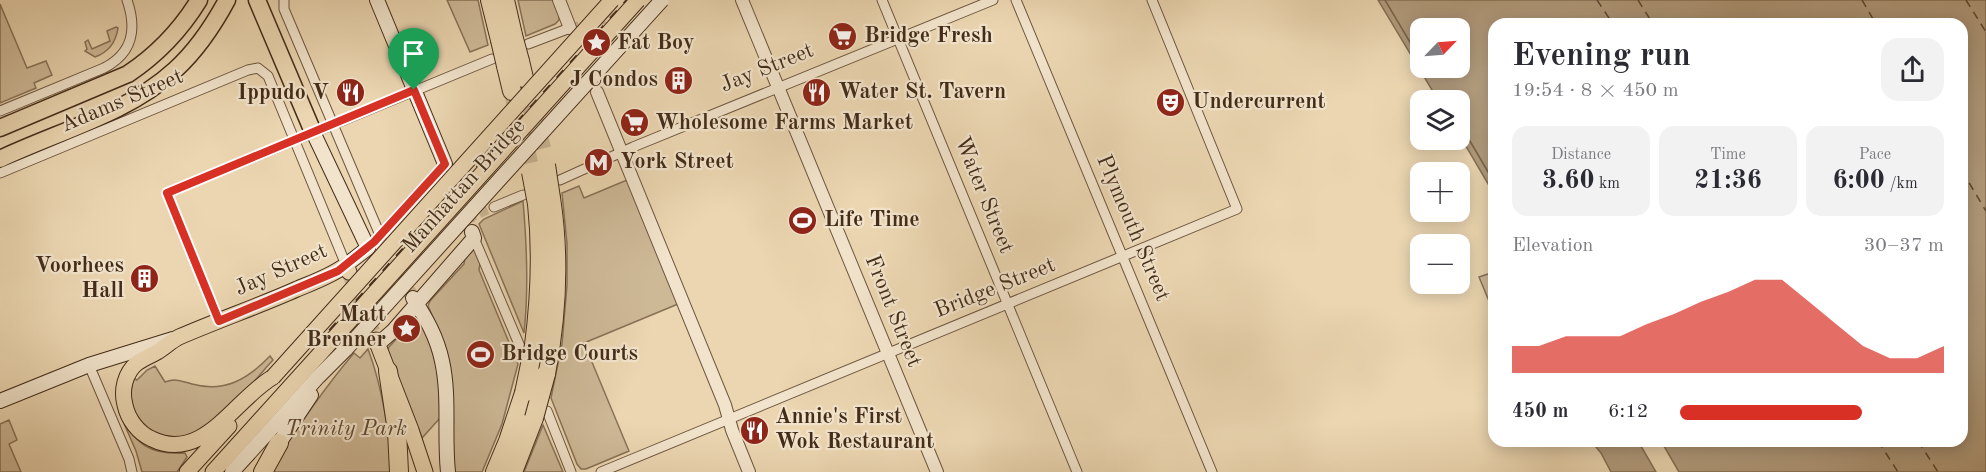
<!DOCTYPE html>
<meta charset="utf-8">
<style>
:root{--surface:#fff;--page:#f2f2f3;--text:#2b2b33;--muted:#7c7c81;--accent:#d93025}
body{margin:0;font-family:"Old Standard TT",serif;background:var(--page);color:var(--text);height:100vh;display:flex;flex-direction:column;font-size:22px;white-space:nowrap}
*{box-sizing:border-box;margin:0}
p{font-size:20px;color:var(--muted)}
.icon{flex:none;width:33px;height:33px;fill:none;stroke:currentColor;stroke-width:2;stroke-linecap:round;stroke-linejoin:round}
.map{position:relative;flex:1;overflow:hidden}
.panel{position:absolute;left:1488px;top:18px;width:480px;height:429px;display:flex;flex-direction:column;background:var(--surface);border-radius:18px;box-shadow:0 3px 15px #0003}
.panel>*{flex:none}
.needle{width:39px;rotate:65deg}
.fabs{position:absolute;left:1410px;top:18px;display:grid;gap:12px}
.fabs a{display:grid;place-items:center;width:60px;height:60px;border-radius:12px;background:var(--surface);box-shadow:0 3px 15px #0003;font-size:30px}
.pin{position:absolute;display:grid;place-items:center;width:51px;height:51px;color:#fff;margin:-62px -26px;border-radius:50% 50% 50% 0;rotate:-45deg;box-shadow:0 0 6px #0007}
.pin .icon{rotate:45deg}
.round{display:grid;place-items:center;flex:none;width:63px;height:63px;border-radius:18px;background:var(--page)}
.overview{display:flex;align-items:center;justify-content:space-between;height:102px;padding:0 24px}
h1{font-size:33px;font-weight:800;line-height:45px}
.metrics{display:grid;grid-template-columns:repeat(3,1fr);gap:9px;height:102px;padding:6px 24px}
.metrics div{display:grid;align-content:center;border-radius:15px;background:var(--page);text-align:center}
.metrics b{font-size:26px;font-weight:800}
.metrics small{font-size:16px;font-weight:400}
.metrics p{font-size:16px}
.chart{height:168px;padding:12px 24px}
.chart p{display:flex;justify-content:space-between}
.chart svg{width:100%;height:108px;margin-top:6px;fill:var(--accent);opacity:.7}
ul{padding:0 24px;list-style:none;font-size:20px}
li{display:grid;grid-template-columns:96px 72px 1fr;align-items:center;height:45px}
li i{height:15px;border-radius:8px;background:var(--accent)}
.map>svg:first-child{display:block}
.green{fill:#ceb997;stroke:#887258;stroke-width:1.5}
.water{fill:#b29c7d;stroke:#866f55;stroke-width:1.5;fill-rule:evenodd}
.lines{fill:none;stroke-linecap:round;stroke-linejoin:round}
.shore{stroke:#7a644b;stroke-width:1.5}
.ferry{stroke:#5f4832;stroke-width:1.5;stroke-dasharray:8 6;stroke-linecap:butt}
.minor-tunnel{stroke:#c9b493;stroke-width:9;stroke-dasharray:9 4.5;stroke-linecap:butt}
.secondary-tunnel{stroke:#c9b493;stroke-width:14;stroke-dasharray:14 7;stroke-linecap:butt}
.primary-tunnel{stroke:#c9b493;stroke-width:15;stroke-dasharray:15 8;stroke-linecap:butt}
.motorway-tunnel{stroke:#c9b493;stroke-width:18;stroke-dasharray:18 9;stroke-linecap:butt}
.minor-casing{stroke:#6d563f;stroke-width:11}
.tertiary-casing{stroke:#6d563f;stroke-width:14}
.secondary-casing{stroke:#432c19;stroke-width:16}
.primary-casing{stroke:#432c19;stroke-width:17}
.trunk-casing{stroke:#432c19;stroke-width:19}
.motorway-casing{stroke:#432c19;stroke-width:20}
.minor{stroke:#f2e4cc;stroke-width:9}
.tertiary{stroke:#f2e4cc;stroke-width:12}
.secondary{stroke:#f2e4cc;stroke-width:14}
.primary{stroke:#ebd6b1;stroke-width:15}
.trunk{stroke:#ebd6b1;stroke-width:16}
.motorway{stroke:#ebd6b1;stroke-width:18}
.rail{stroke:#432c19;stroke-width:4;stroke-dasharray:10 10;stroke-linecap:butt}
.secondary-bridge-casing{stroke:#432c19;stroke-width:16;stroke-linecap:butt}
.primary-bridge-casing{stroke:#432c19;stroke-width:17;stroke-linecap:butt}
.motorway-bridge-casing{stroke:#432c19;stroke-width:20;stroke-linecap:butt}
.secondary-bridge{stroke:#f2e4cc;stroke-width:14}
.primary-bridge{stroke:#ebd6b1;stroke-width:15}
.motorway-bridge{stroke:#ebd6b1;stroke-width:18}
.route-casing{stroke:#fff;stroke-width:12}
.route{stroke:#d93025;stroke-width:8}
.labels{text-anchor:middle;dominant-baseline:central;stroke-width:4.5;stroke-linejoin:round;paint-order:stroke}
.poi-label{font-size:22px;font-weight:bold;fill:#432c19;stroke:#f2e4cc;text-anchor:start}
.street-label{font-size:22px;fill:#432c19;stroke:#f2e4cc}
.park-label{font-size:22px;font-style:italic;fill:#5f4832;stroke:#f2e4cc}
</style>
<div class="map">
<svg width="1986" height="472" viewBox="0 0 1986 472">
<rect width="100%" height="100%" fill="#ebd6b1"/>
<filter id="stains"><feTurbulence type="fractalNoise" baseFrequency=".00333" numOctaves="4"/><feColorMatrix values="0 0 0 0 .2 0 0 0 0 .09 0 0 0 0 .02 0 0 0 .5 -.17"/></filter>
<radialGradient id="worn" r=".72"><stop offset=".6" stop-color="#630" stop-opacity="0"/><stop offset="1" stop-color="#630" stop-opacity=".3"/></radialGradient>
<path class="green" d="M 447,0 L 478,0 L 488,45 L 470,52 Z
M 518,0 L 553,0 L 559,15 L 559,20 L 555,24 L 526,36 Z
M 0,4 L 27,68 L 46,61 L 52,75 L 34,83 L 36,88 L 0,103 Z
M 116,27 L 118,28 C 116,42 109,52 95,57 L 85,51 L 87,49 L 85,42 L 88,40 L 92,49 L 110,41 L 107,31 Z
M 627,180 L 678,304 L 584,343 L 629,451 L 586,469 L 581,469 L 577,464 L 551,398 L 562,344 L 567,285 L 567,244 L 562,193 L 579,186 L 584,198 Z
M 523,201 C 527,246 529,288 524,333 L 479,224 L 484,219 Z
M 472,250 L 474,250 L 480,263 L 479,270 L 518,364 L 502,424 L 482,472 L 453,472 L 450,370 L 441,335 L 428,306 L 430,301 L 464,264 L 465,258 Z
M 1491,273 L 1494,281 L 1494,313 L 1479,277 Z
M 417,319 L 422,322 L 435,357 L 439,382 L 440,418 L 422,438 L 387,352 L 389,347 L 411,323 Z
M 368,349 C 383,389 388,429 393,472 L 269,472 C 296,429 321,392 354,353 L 360,358 Z
M 270,356 L 273,360 C 243,392 193,468 144,425 C 130,413 129,396 133,378 L 137,380 L 147,370 L 155,366 L 165,382 C 176,378 181,381 192,384 C 225,393 248,379 270,356 Z
M 119,412 C 135,444 149,455 185,453 L 187,457 L 177,472 L 142,472 L 136,451 Z
M 9,420 L 17,440 L 9,444 L 21,472 L 0,472 L 0,424 Z
M 543,425 L 563,472 L 524,472 Z"/>
<path class="water" d="M 1378,0 L 1986,0 L 1986,472 L 1679,472 L 1661,441 L 1962,441 L 1962,24 L 1494,24 L 1494,194 L 1460,136 L 1460,100 L 1438,100 ZM 1420,28 L 1460,28 L 1460,68 L 1420,68 Z
M 1591,441 L 1638,441 L 1656,472 L 1611,472 L 1601,453 Z"/>
<g class="lines">
<path class="shore" d="M 1385,0 L 1420,59
M 1460,133 L 1467,136 L 1494,182"/>
<path class="ferry" d="M 1597,0 L 1613,24
M 1638,0 L 1653,24
M 1862,0 L 1876,24
M 1966,0 L 1986,32
M 1962,171 L 1986,211
M 1878,441 L 1898,472
M 1918,441 L 1938,472"/>
<path class="minor-tunnel" d="M 570,28 L 618,16 L 622,12
M 467,219 L 494,207
M 380,235 L 408,287"/>
<path class="secondary-tunnel" d="M 448,172 L 472,232
M 372,255 C 384,271 404,280 413,298"/>
<path class="primary-tunnel" d="M 350,275 L 376,340"/>
<path class="motorway-tunnel" d="M 524,79 L 543,152
M 513,93 L 530,167"/>
<defs>
<path id="minor" d="M 284,0 L 284,9 L 380,235
M 882,0 L 1077,472
M 1016,0 L 1212,472
M 528,44 L 570,28
M 0,111 L 104,68 C 133,53 137,29 127,0
M 0,173 L 248,70 L 258,68 L 268,76 L 346,265
M 560,180 L 633,147 L 993,0
M 494,207 L 523,195
M 474,238 L 521,349
M 368,248 L 445,164
M 219,321 L 167,193 L 492,59
M 89,365 L 129,459 L 132,472
M 547,411 L 571,472
M 601,472 L 1237,209 L 1152,0"/>
<path id="tertiary" d="M 559,0 L 570,28
M 742,0 L 937,472
M 597,92 L 725,405 L 732,430 L 749,472"/>
<path id="secondary" d="M 377,0 L 445,164
M 313,132 L 368,248 L 346,265
M 413,298 C 426,318 437,337 442,361 C 450,397 444,435 448,472
M 378,344 L 393,331 L 474,238 L 472,232
M 0,401 L 89,365 L 173,339
M 275,449 L 311,395
M 232,472 L 318,377 L 347,348"/>
<path id="primary" d="M 376,340 L 411,430 L 425,472
M 273,377 C 235,399 203,464 152,439 C 138,433 128,419 125,405 C 121,390 125,373 137,363 C 143,359 150,356 157,352 C 164,348 171,341 179,337 C 218,320 259,306 297,289 C 314,282 331,276 346,265 L 349,272
M 187,472 L 229,426
M 213,472 L 336,336"/>
<path id="trunk" d="M 257,0 L 313,132
M 0,128 L 128,74 C 158,54 180,31 199,0
M 0,159 C 59,131 127,114 175,70 C 197,50 213,26 227,0"/>
<path id="motorway" d="M 490,0 L 500,40
M 505,0 L 513,35
M 520,61 L 524,78
M 506,66 L 512,91
M 534,345 C 540,298 542,251 537,204
M 388,371 L 397,431 L 399,472
M 546,374 C 557,316 560,256 551,198
M 263,472 L 279,443
M 495,472 L 508,441 L 524,393
M 513,472 L 534,418"/>
</defs>
<use href="#minor" class="minor-casing"/>
<use href="#tertiary" class="tertiary-casing"/>
<use href="#secondary" class="secondary-casing"/>
<use href="#primary" class="primary-casing"/>
<use href="#trunk" class="trunk-casing"/>
<use href="#motorway" class="motorway-casing"/>
<use href="#minor" class="minor"/>
<use href="#tertiary" class="tertiary"/>
<use href="#secondary" class="secondary"/>
<use href="#primary" class="primary"/>
<use href="#trunk" class="trunk"/>
<use href="#motorway" class="motorway"/>
<path class="rail" d="M 330,331 L 628,0
M 345,344 L 656,0"/>
<defs>
<path id="secondary-bridge" d="M 347,348 L 662,0"/>
<path id="primary-bridge" d="M 336,336 L 638,0
M 273,377 L 612,0"/>
<path id="motorway-bridge" d="M 513,35 L 520,61
M 500,40 L 506,66
M 546,165 L 551,198
M 531,172 L 537,204
M 524,393 L 534,345
M 534,418 L 546,374"/>
</defs>
<use href="#secondary-bridge" class="secondary-bridge-casing"/>
<use href="#primary-bridge" class="primary-bridge-casing"/>
<use href="#motorway-bridge" class="motorway-bridge-casing"/>
<use href="#secondary-bridge" class="secondary-bridge"/>
<use href="#primary-bridge" class="primary-bridge"/>
<use href="#motorway-bridge" class="motorway-bridge"/>
</g>
<g class="lines">
<defs>
<path id="route" d="M 414,90 L 445,164 L 374,242 L 338,271 L 219,321 L 167,193 Z"/>
</defs>
<use href="#route" class="route-casing"/>
<use href="#route" class="route"/>
</g>
<defs>
<symbol id="supermarket-disc" viewBox="-11 -11 22 22"><circle r="9.5" fill="#8f2418" stroke="#f2e4cc"/><path d="M-6-5.5h2.5l.6 2H6L4.5 2H-2.5L-4.4-4H-6ZM-1.5 3.2a1.3 1.3 0 1 0 .1 0ZM3 3.2a1.3 1.3 0 1 0 .1 0Z" fill="#fff"/></symbol>
<symbol id="sight-disc" viewBox="-11 -11 22 22"><circle r="9.5" fill="#8f2418" stroke="#f2e4cc"/><path d="M0-6L1.8-2.2L6-1.7L2.9 1.2L3.7 5.4L0 3.3L-3.7 5.4L-2.9 1.2L-6-1.7L-1.8-2.2Z" fill="#fff"/></symbol>
<symbol id="building-disc" viewBox="-11 -11 22 22"><circle r="9.5" fill="#8f2418" stroke="#f2e4cc"/><path d="M-4-6H4V6H1V3H-1V6H-4ZM-2.5-4.3h1.7v1.8h-1.7ZM.8-4.3h1.7v1.8H.8ZM-2.5-1h1.7V.8h-1.7ZM.8-1h1.7V.8H.8Z" fill="#fff"/></symbol>
<symbol id="restaurant-disc" viewBox="-11 -11 22 22"><circle r="9.5" fill="#8f2418" stroke="#f2e4cc"/><path d="M-5-6h1v4h1v-4h1v4h1v-4h1v5L-1.5 .5V6h-2V.5L-5-1ZM5-6V6H3V1.5H1.5Q1.5-4 5-6Z" fill="#fff"/></symbol>
<symbol id="theatre-disc" viewBox="-11 -11 22 22"><circle r="9.5" fill="#8f2418" stroke="#f2e4cc"/><path d="M-5-5.5Q0-4 5-5.5V0Q5 5 0 6Q-5 5-5 0ZM-3.3-2.5H-1v1.5H-3.3ZM1-2.5H3.3v1.5H1ZM-2.8 1Q0 5.5 2.8 1Z" fill="#fff"/></symbol>
<symbol id="metro-disc" viewBox="-11 -11 22 22"><circle r="9.5" fill="#8f2418" stroke="#f2e4cc"/><path d="M-5.5 5V-5H-3L0 0L3-5H5.5V5H3V-.5L0 4L-3-.5V5Z" fill="#fff"/></symbol>
<symbol id="stadium-disc" viewBox="-11 -11 22 22"><circle r="9.5" fill="#8f2418" stroke="#f2e4cc"/><path d="M0-5a6.5 5 0 1 0 0 10a6.5 5 0 1 0 0-10ZM-3.5-1.8h7v3.6h-7Z" fill="#fff"/></symbol>
</defs>
<g fill-rule="evenodd">
<use href="#supermarket-disc" x="826" y="20" width="33" height="33"/>
<use href="#sight-disc" x="580" y="26" width="33" height="33"/>
<use href="#building-disc" x="662" y="64" width="33" height="33"/>
<use href="#restaurant-disc" x="800" y="76" width="33" height="33"/>
<use href="#restaurant-disc" x="334" y="76" width="33" height="33"/>
<use href="#theatre-disc" x="1154" y="86" width="33" height="33"/>
<use href="#supermarket-disc" x="618" y="106" width="33" height="33"/>
<use href="#metro-disc" x="582" y="146" width="33" height="33"/>
<use href="#stadium-disc" x="786" y="204" width="33" height="33"/>
<use href="#building-disc" x="128" y="262" width="33" height="33"/>
<use href="#sight-disc" x="390" y="312" width="33" height="33"/>
<use href="#stadium-disc" x="464" y="338" width="33" height="33"/>
<use href="#restaurant-disc" x="738" y="414" width="33" height="33"/>
</g>
<g class="labels">
<g class="poi-label">
<text x="864" y="36">Bridge Fresh</text>
<text x="617" y="43">Fat Boy</text>
<text x="658" y="80" text-anchor="end">J Condos</text>
<text x="838" y="92">Water St. Tavern</text>
<text x="329" y="93" text-anchor="end">Ippudo V</text>
<text x="1192" y="102">Undercurrent</text>
<text x="655" y="123">Wholesome Farms Market</text>
<text x="620" y="162">York Street</text>
<text x="824" y="220">Life Time</text>
<text x="124" y="266" text-anchor="end">Voorhees<tspan x="124" dy="25">Hall</tspan></text>
<text x="386" y="315" text-anchor="end">Matt<tspan x="386" dy="25">Brenner</tspan></text>
<text x="501" y="354">Bridge Courts</text>
<text x="775" y="417">Annie's First<tspan x="775" dy="25">Wok Restaurant</tspan></text>
</g>
<g class="street-label">
<text transform="translate(767 68) rotate(-22)">Jay Street</text>
<text transform="translate(122 101) rotate(-23)">Adams Street</text>
<text transform="translate(464 186) rotate(-48)">Manhattan Bridge</text>
<text transform="translate(984 195) rotate(68)">Water Street</text>
<text transform="translate(1133 228) rotate(67)">Plymouth Street</text>
<text transform="translate(281 270) rotate(-24)">Jay Street</text>
<text transform="translate(995 288) rotate(-22)">Bridge Street</text>
<text transform="translate(893 311) rotate(68)">Front Street</text>
</g>
<g class="park-label">
<text x="346" y="429">Trinity Park</text>
</g>
</g>
<rect width="100%" height="100%" filter="url(#stains)"/>
<rect width="100%" height="100%" fill="url(#worn)"/>
</svg>
<div class="fabs">
<a><svg class="needle" viewBox="-14 -14 28 28"><path d="M0-13l5 13h-10z" fill="#e53935"/><path d="M0 13l5-13h-10z" fill="#7c7c81"/></svg></a>
<a><svg class="icon" aria-label="layers" viewBox="0 0 24 24"><path d="M12 4l9 5-9 5-9-5zM3 14l9 5 9-5"/></svg></a>
<a>+</a>
<a>−</a>
</div>
<div class="pin" style="left:414px;top:90px;background:#1e9e55"><svg class="icon" aria-label="arrive" viewBox="0 0 24 24"><path d="M6 21V4h12l-3 4 3 4H6"/></svg></div>
<section class="panel">
<div class="overview"><div><h1>Evening run</h1><p>19:54 · 8 × 450 m</p></div><a class="round"><svg class="icon" aria-label="share" viewBox="0 0 24 24"><path d="M12 15V3M7 8l5-5 5 5M5 13v7h14v-7"/></svg></a></div>
<div class="metrics">
<div><p>Distance</p><b>3.60<small> km</small></b></div>
<div><p>Time</p><b>21:36</b></div>
<div><p>Pace</p><b>6:00<small> /km</small></b></div>
</div>
<div class="chart"><p><span>Elevation</span>30–37 m</p>
<svg viewBox="0 0 160 44" preserveAspectRatio="none"><path d="M0 44V33L10 33L20 29L30 29L40 29L50 24L60 20L70 15L80 11L90 6L100 6L110 15L120 24L130 33L140 38L150 38L160 33V44z"/></svg>
</div>
<ul>
<li><b>450 m</b>6:12<i style="width:69%"></i></li>
</ul>
</section>
</div>
